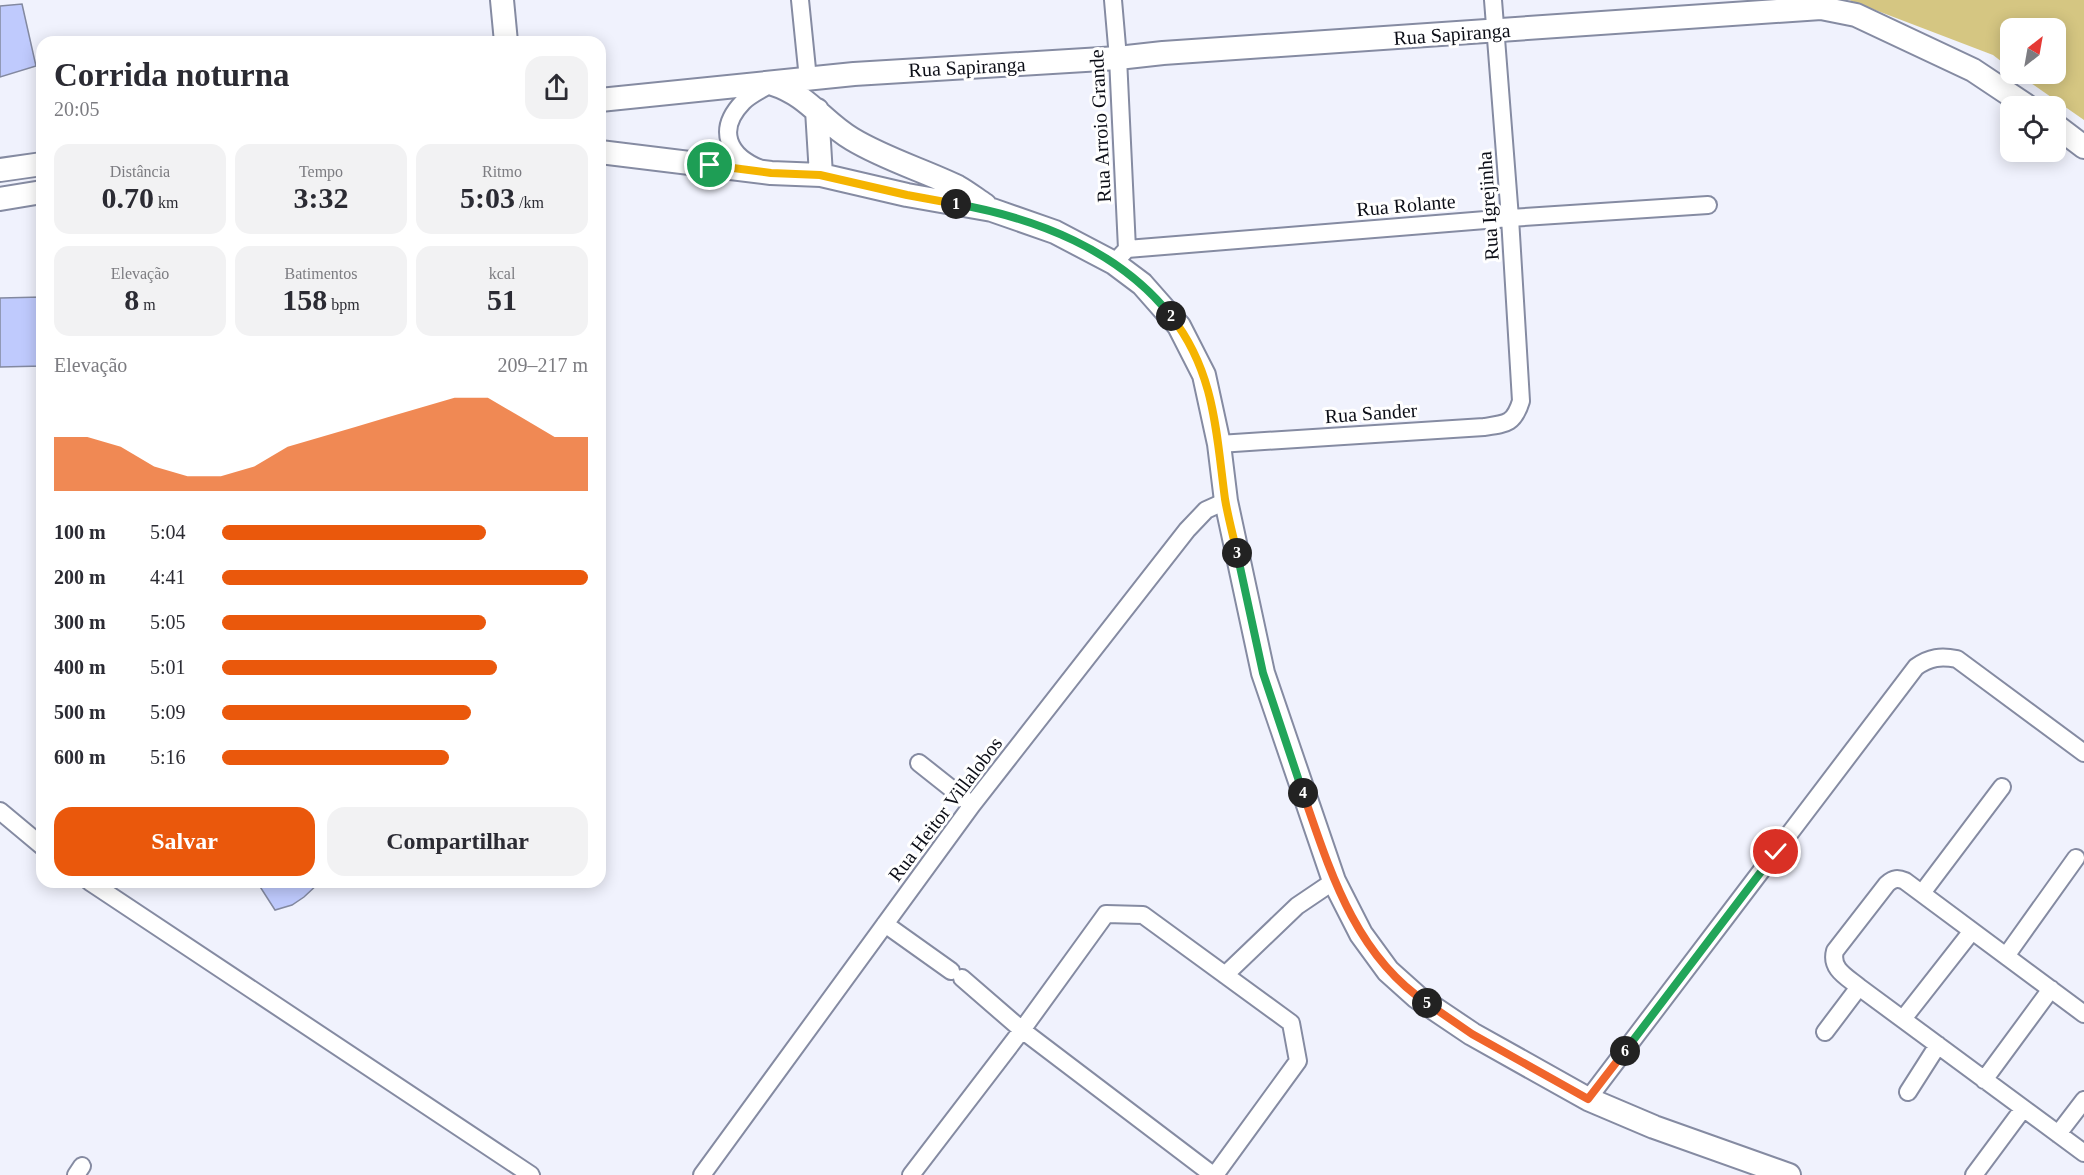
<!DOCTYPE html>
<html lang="pt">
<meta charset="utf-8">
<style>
:root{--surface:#fff;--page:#f2f2f3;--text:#2b2b33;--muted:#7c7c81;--accent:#ea580c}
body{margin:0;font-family:Georgia,serif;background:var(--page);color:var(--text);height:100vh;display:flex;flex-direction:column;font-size:22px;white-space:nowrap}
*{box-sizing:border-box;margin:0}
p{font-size:20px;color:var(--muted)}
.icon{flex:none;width:33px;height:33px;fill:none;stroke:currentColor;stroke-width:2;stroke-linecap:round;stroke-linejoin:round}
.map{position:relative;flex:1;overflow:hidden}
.panel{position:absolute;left:36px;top:36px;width:570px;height:852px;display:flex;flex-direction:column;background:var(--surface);border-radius:18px;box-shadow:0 3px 15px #0003}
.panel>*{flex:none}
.needle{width:39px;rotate:31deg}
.controls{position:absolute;left:2000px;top:18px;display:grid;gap:12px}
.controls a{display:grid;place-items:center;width:66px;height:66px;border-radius:12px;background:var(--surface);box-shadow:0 3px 15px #0003;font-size:30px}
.pin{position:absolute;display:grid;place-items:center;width:51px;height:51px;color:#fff;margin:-26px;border:3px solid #fff;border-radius:50%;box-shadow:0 2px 6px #0007}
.km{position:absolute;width:30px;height:30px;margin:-15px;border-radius:50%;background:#222;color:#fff;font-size:16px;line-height:30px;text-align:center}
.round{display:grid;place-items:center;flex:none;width:63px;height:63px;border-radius:18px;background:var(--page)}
.overview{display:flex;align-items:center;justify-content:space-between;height:102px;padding:0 18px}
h1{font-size:33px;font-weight:700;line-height:45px}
.stats{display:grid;grid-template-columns:repeat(3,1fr);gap:9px;height:102px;padding:6px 18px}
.stats div{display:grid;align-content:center;border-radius:15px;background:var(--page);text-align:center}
.stats b{font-size:30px;font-weight:700}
.stats small{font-size:16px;font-weight:400}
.stats p{font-size:16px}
.chart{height:168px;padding:12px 18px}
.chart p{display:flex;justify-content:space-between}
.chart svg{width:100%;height:108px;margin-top:6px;fill:var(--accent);opacity:.7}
.action{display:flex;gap:12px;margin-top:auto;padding:12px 18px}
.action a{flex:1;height:69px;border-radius:18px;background:var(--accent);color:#fff;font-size:24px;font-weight:700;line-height:69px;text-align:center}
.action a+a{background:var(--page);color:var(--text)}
ul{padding:0 18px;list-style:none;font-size:20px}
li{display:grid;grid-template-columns:96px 72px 1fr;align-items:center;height:45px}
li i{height:15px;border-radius:8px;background:var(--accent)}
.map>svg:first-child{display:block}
.green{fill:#d5c682}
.building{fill:#bfcafd;stroke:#8389a0;stroke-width:1.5}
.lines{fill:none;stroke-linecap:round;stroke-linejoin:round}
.street-casing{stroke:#858ba2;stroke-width:20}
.secondary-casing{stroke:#858ba2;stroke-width:26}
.street{stroke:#fff;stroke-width:16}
.secondary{stroke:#fff;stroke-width:22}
.split-1-casing{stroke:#fff;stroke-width:12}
.split-2-casing{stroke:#fff;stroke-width:12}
.split-3-casing{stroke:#fff;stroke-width:12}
.split-4-casing{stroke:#fff;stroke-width:12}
.split-5-casing{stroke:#fff;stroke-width:12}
.split-6-casing{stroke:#fff;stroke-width:12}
.split-7-casing{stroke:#fff;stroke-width:12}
.split-1{stroke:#f5b400;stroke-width:8}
.split-2{stroke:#22a559;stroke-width:8}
.split-3{stroke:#f5b400;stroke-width:8}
.split-4{stroke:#22a559;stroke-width:8}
.split-5{stroke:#f0652b;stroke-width:8}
.split-6{stroke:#f0652b;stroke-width:8}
.split-7{stroke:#22a559;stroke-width:8}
.labels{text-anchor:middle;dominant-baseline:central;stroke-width:6;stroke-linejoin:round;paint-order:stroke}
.street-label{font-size:20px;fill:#0c0e17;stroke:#fff}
</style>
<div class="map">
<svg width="2084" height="1175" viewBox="0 0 2084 1175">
<rect width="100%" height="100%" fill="#f0f2fd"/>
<path class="green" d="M 1849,0 L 2084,0 L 2084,120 L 2018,74 L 2055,74 L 2055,28 L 2010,28 L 2010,68 L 1993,55 Z"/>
<path class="building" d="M 22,4 L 36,66 L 0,77 L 0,6 Z
M 42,297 L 42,366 L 0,367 L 0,298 Z
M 257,882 L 320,882 L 304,897 L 292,905 L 275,910 Z"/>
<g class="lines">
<defs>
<path id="street" d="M 800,0 L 808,79
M 1113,0 L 1118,58 L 1127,249
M 761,169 C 728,156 716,130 743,102 C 750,95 762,89 771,84
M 1114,263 L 1127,249 L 1510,218 L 1708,205
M 1219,444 L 1484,427 C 1506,424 1514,424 1521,401 L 1510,218 L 1493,0
M 919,763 L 972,805
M 0,811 L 42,846
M 90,882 L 531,1175
M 1922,893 L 2002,787
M 885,924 L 951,971
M 2006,956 L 2076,858
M 1225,975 L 1297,906 L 1334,881
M 962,978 L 1022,1030 L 1213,1175
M 2084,1014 L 1905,881 C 1898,878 1894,878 1887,884 L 1835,951 C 1830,969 1847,977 1859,987 L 2084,1153
M 1903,1019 L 1972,931
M 1825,1032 L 1859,987
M 1984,1080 L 2051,989
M 1908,1092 L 1938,1045
M 1588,1099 L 1916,667 C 1930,657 1941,656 1957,659 L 2084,753
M 2058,1134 L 2084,1100
M 76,1175 L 82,1166
M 702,1175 L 972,805 L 1187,530 L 1206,510 L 1226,501
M 911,1175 L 1022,1030 L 1106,914 L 1143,915 L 1291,1023 L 1298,1061 L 1215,1175
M 1974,1175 L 2023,1109"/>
<path id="secondary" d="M 502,0 L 506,42
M 773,84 C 808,95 823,122 852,139 C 885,159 923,170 958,187 C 967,192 976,199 985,205
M 600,100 L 854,74 L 1118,58 L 1163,53 L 1821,8 L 1856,15 L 1973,70 L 2027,106
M 817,110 L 821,175
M 2055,125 L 2084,147
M 600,152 L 771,173 L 821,175 L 907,195 L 992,210 L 1055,232 L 1114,263 L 1142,284 L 1179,326 L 1204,375 L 1219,444 L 1226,501 L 1263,673 L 1334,881 L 1361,934 L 1388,971 L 1417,997 L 1472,1034 L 1588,1099 L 1654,1127 L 1789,1175
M 0,170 L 42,164
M 0,199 L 42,192"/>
</defs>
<use href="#street" class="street-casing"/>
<use href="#secondary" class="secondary-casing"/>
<use href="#street" class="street"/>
<use href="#secondary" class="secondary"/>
</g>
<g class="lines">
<defs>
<path id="split-1" d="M 710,165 L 771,173 L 820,175 L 907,195 L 956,204"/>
<path id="split-2" d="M 956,204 C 1036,218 1119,250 1171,316"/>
<path id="split-3" d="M 1171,316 C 1215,372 1216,432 1225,499 C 1228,517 1233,535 1237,553"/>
<path id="split-4" d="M 1237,553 L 1263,673 L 1303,793"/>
<path id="split-5" d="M 1303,793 C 1330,871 1355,955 1427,1003"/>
<path id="split-6" d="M 1427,1003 L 1472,1034 L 1588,1099 L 1625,1051"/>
<path id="split-7" d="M 1625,1051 L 1776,852"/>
</defs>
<use href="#split-1" class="split-1-casing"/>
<use href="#split-2" class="split-2-casing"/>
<use href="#split-3" class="split-3-casing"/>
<use href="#split-4" class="split-4-casing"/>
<use href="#split-5" class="split-5-casing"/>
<use href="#split-6" class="split-6-casing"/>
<use href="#split-7" class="split-7-casing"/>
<use href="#split-1" class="split-1"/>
<use href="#split-2" class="split-2"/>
<use href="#split-3" class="split-3"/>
<use href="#split-4" class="split-4"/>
<use href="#split-5" class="split-5"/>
<use href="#split-6" class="split-6"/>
<use href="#split-7" class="split-7"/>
</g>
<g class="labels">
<g class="street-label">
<text transform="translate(1452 34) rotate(-4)">Rua Sapiranga</text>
<text transform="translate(967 67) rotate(-3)">Rua Sapiranga</text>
<text transform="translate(1100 126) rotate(-93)">Rua Arroio Grande</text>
<text transform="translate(1406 205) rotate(-5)">Rua Rolante</text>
<text transform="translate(1488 206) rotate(-94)">Rua Igrejinha</text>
<text transform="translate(1371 413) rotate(-4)">Rua Sander</text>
<text transform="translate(945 809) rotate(-53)">Rua Heitor Villalobos</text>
</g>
</g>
</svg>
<div class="controls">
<a><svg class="needle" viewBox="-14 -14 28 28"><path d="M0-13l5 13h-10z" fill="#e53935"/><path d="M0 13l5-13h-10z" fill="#7c7c81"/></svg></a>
<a><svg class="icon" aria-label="locate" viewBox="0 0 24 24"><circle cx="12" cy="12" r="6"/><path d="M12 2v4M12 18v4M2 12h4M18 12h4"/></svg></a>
</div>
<div class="pin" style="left:710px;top:165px;background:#1e9e55"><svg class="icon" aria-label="arrive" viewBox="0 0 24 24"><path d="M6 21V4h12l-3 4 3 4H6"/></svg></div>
<div class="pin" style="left:1776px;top:852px;background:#d93025"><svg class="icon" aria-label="check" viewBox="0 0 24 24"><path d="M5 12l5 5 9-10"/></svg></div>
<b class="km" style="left:956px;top:204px">1</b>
<b class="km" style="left:1171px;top:316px">2</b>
<b class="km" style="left:1237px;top:553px">3</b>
<b class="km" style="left:1303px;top:793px">4</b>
<b class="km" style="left:1427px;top:1003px">5</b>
<b class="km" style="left:1625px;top:1051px">6</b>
<section class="panel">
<div class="overview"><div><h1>Corrida noturna</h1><p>20:05</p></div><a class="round"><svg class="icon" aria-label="share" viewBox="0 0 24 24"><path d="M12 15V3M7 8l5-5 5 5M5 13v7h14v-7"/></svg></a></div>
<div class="stats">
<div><p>Distância</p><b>0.70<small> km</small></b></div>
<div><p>Tempo</p><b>3:32</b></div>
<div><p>Ritmo</p><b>5:03<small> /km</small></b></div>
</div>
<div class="stats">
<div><p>Elevação</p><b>8<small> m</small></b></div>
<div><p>Batimentos</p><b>158<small> bpm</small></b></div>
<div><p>kcal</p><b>51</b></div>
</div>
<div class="chart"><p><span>Elevação</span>209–217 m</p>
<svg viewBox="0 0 160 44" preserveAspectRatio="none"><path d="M0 44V22L10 22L20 26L30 34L40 38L50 38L60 34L70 26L80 22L90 18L100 14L110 10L120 6L130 6L140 14L150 22L160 22V44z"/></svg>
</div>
<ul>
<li><b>100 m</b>5:04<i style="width:72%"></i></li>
<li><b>200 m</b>4:41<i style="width:100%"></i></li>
<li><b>300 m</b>5:05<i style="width:72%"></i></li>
<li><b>400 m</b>5:01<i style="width:75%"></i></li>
<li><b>500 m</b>5:09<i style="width:68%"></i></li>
<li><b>600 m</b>5:16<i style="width:62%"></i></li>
</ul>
<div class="action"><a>Salvar</a><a>Compartilhar</a></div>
</section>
</div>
